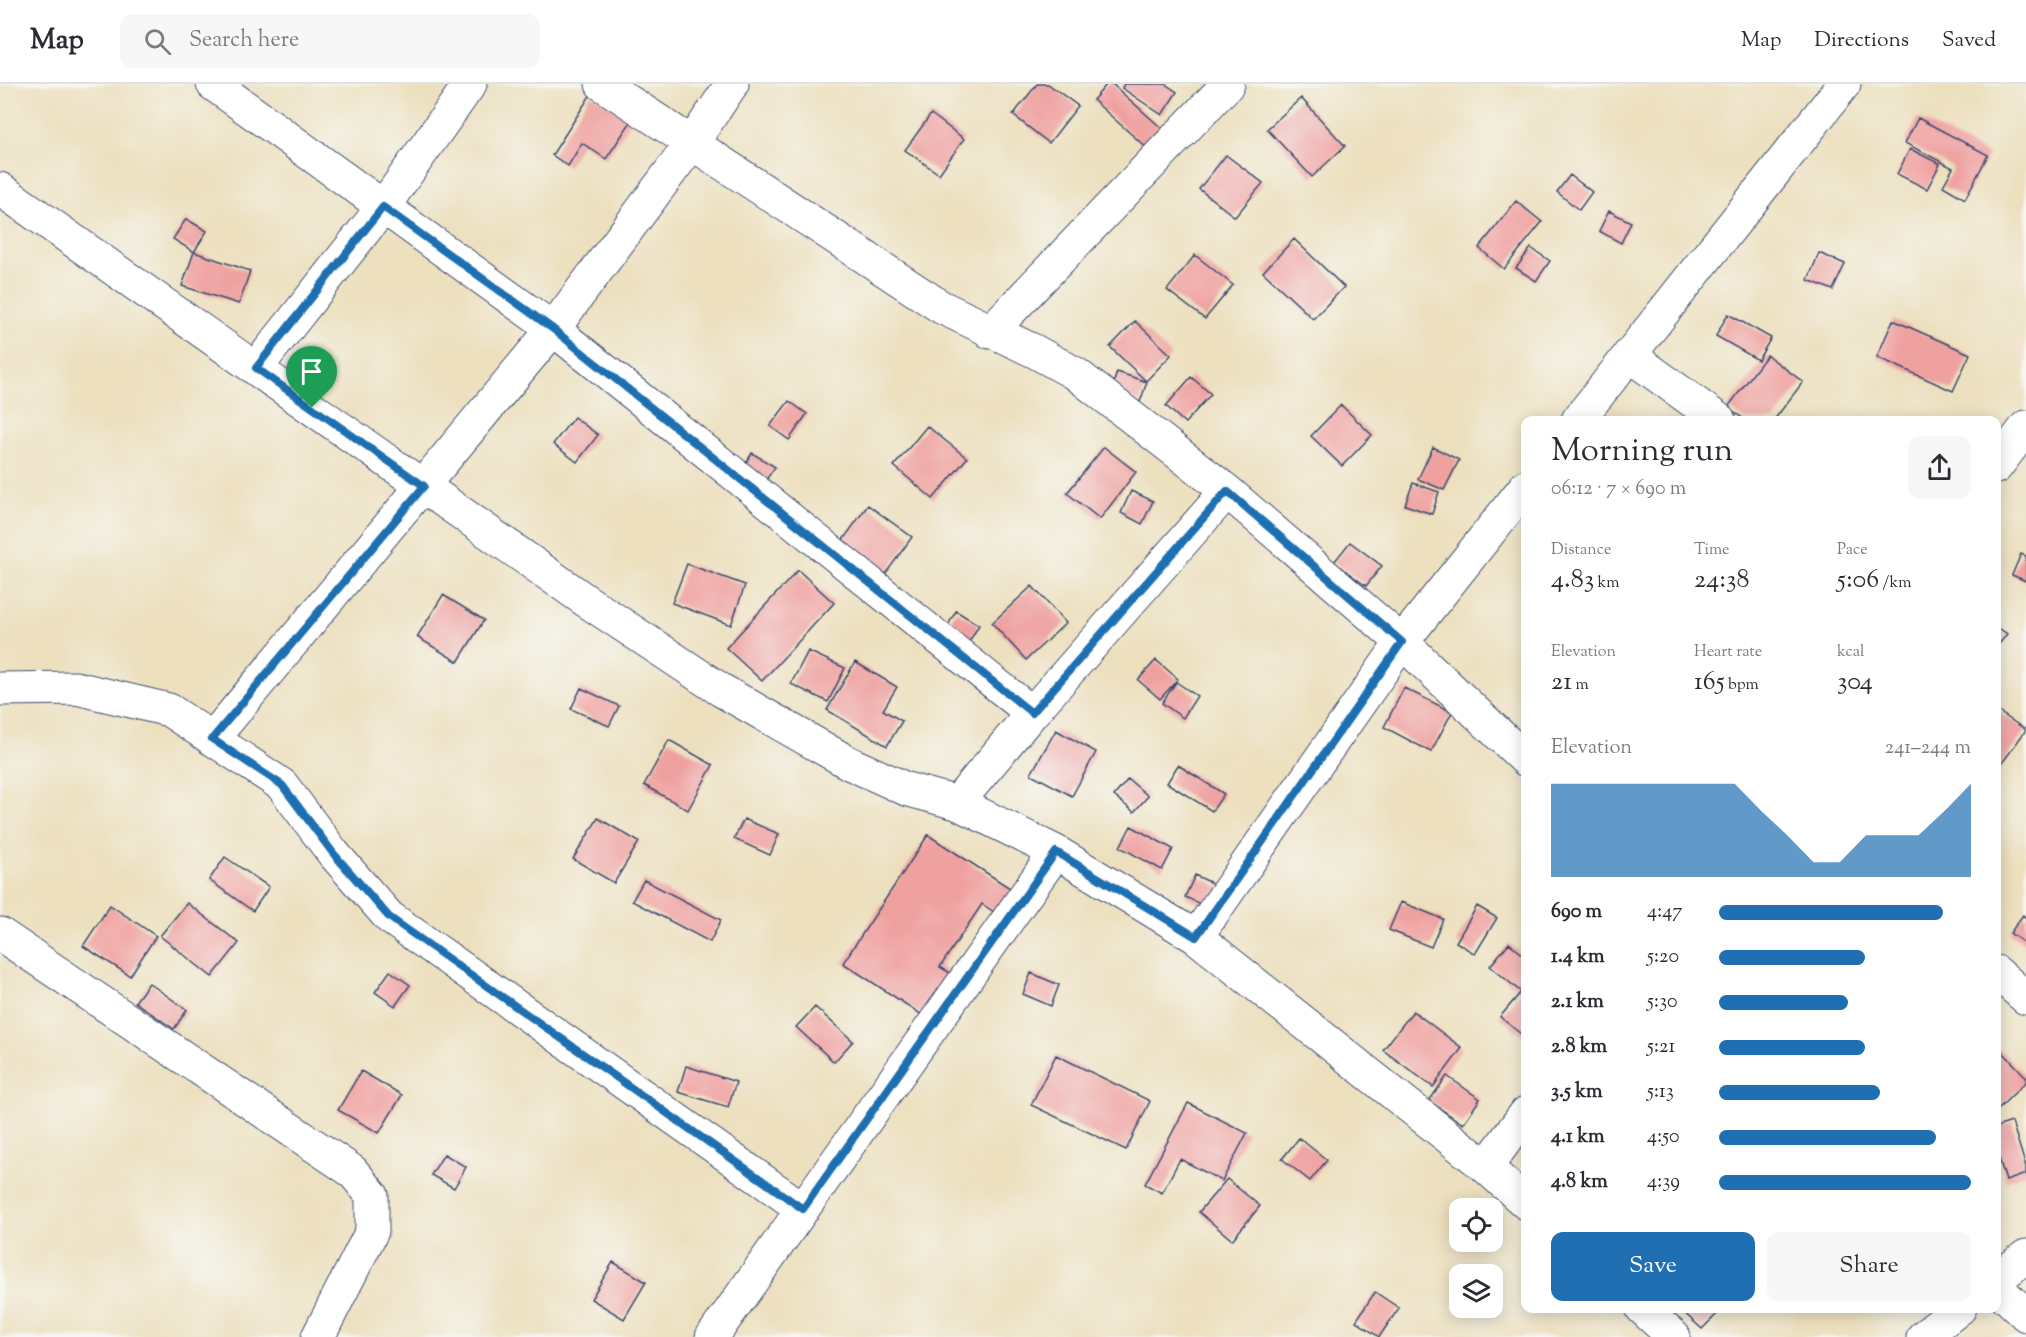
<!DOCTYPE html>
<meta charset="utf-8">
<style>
:root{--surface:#fff;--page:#f7f7f7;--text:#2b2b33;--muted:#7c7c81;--line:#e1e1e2;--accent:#1f6fb2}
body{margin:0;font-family:"Sorts Mill Goudy",serif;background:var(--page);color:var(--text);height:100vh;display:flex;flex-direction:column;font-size:22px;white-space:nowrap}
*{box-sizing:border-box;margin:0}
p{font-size:20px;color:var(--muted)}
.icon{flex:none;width:33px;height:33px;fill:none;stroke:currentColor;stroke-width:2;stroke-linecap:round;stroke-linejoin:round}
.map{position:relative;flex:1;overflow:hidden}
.details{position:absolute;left:1521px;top:332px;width:480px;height:897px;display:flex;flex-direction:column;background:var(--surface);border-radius:12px;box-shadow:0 3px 15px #0003}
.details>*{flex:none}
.controls{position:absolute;left:1449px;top:1114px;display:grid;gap:12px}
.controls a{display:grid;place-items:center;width:54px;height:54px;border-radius:12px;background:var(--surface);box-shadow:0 3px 15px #0003;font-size:30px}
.pin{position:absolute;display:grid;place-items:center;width:51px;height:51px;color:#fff;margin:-62px -26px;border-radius:50% 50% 50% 0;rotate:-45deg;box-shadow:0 0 6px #0007}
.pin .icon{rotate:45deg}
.round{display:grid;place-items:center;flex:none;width:63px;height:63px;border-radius:12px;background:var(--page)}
.head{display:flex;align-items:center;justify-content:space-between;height:102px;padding:0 30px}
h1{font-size:33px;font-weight:600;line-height:45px}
.metrics{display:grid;grid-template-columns:repeat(3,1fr);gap:9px;height:102px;padding:6px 30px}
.metrics div{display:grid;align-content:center}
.metrics b{font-size:26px;font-weight:600}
.metrics small{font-size:16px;font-weight:400}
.metrics p{font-size:16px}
.chart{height:168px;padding:12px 30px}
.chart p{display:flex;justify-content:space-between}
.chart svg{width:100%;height:108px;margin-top:6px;fill:var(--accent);opacity:.7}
.button{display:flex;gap:12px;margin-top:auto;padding:12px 30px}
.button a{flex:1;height:69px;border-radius:12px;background:var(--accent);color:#fff;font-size:24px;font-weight:600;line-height:69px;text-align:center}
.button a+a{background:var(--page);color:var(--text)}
ul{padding:0 30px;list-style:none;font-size:20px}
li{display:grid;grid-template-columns:96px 72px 1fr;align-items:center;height:45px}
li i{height:15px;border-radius:8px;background:var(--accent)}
header{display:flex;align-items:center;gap:36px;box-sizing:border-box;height:84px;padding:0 30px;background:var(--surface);border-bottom:2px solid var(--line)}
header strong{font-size:28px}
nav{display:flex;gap:33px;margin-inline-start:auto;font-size:21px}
.search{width:420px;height:54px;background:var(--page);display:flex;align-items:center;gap:15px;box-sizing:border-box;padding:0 21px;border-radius:12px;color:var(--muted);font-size:22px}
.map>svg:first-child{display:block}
.building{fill:#efa1a0}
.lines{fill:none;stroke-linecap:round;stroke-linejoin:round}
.minor-casing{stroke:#3a4a6d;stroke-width:35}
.minor{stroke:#fff;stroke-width:33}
.route-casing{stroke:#fff;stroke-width:12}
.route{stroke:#1f6fb2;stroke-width:8}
</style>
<header>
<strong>Map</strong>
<div class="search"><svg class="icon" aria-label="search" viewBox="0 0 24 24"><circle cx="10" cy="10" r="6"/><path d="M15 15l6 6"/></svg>Search here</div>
<nav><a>Map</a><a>Directions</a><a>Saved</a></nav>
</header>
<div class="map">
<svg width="2026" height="1253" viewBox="0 0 2026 1253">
<rect width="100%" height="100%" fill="#f6f6f2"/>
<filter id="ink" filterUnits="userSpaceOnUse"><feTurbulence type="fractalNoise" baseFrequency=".0167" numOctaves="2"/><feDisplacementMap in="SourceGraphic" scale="12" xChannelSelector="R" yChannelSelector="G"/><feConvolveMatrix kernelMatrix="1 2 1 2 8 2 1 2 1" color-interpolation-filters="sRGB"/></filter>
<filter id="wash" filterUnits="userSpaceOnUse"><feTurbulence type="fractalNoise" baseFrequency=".008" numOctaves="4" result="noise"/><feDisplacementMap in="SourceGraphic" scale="24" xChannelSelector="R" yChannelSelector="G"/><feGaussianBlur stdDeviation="1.35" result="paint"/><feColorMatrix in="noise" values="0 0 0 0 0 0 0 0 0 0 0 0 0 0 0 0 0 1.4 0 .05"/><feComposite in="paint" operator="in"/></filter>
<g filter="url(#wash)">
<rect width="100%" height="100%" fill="#ede0bf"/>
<g id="blocks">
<path class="building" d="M 1037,0 L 1048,0 L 1078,22 L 1049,59 L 1013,31 Z
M 1107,0 L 1112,0 L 1166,48 L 1149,66 L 1093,16 Z
M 1124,0 L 1165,0 L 1177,8 L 1162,31 L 1122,4 Z
M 591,10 L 632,36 L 606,75 L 582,59 L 568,82 L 552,71 Z
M 1301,14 L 1345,62 L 1312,93 L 1267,45 Z
M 931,30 L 964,55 L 939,90 L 905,66 Z
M 1918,34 L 1988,71 L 1965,115 L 1943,102 L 1953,84 L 1905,59 Z
M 1910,65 L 1940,80 L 1927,105 L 1897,90 Z
M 1226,71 L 1263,99 L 1235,133 L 1199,105 Z
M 1570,91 L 1592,108 L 1579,126 L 1557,108 Z
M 1516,117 L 1542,138 L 1504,185 L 1479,164 Z
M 1609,127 L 1631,138 L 1621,159 L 1599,147 Z
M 186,135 L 207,147 L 194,168 L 173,155 Z
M 1294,155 L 1344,203 L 1313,235 L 1263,188 Z
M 1531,164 L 1550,177 L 1536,197 L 1516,184 Z
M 194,168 L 250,187 L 239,220 L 182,202 Z
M 1819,169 L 1845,180 L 1833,206 L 1808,196 Z
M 1195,171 L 1233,201 L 1205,235 L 1167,206 Z
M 1728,230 L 1771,254 L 1758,276 L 1716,252 Z
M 1893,236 L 1970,270 L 1953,307 L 1877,273 Z
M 1135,237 L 1171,271 L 1146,297 L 1110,263 Z
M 1767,271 L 1803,298 L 1774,336 L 1745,336 L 1728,323 Z
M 1117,288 L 1147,298 L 1140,318 L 1111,307 Z
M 1191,293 L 1211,310 L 1185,339 L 1166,322 Z
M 789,317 L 807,330 L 789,356 L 770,342 Z
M 1341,321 L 1372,351 L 1342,382 L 1311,352 Z
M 574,333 L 598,351 L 577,378 L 553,360 Z
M 927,342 L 967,374 L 933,415 L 894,382 Z
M 1104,363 L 1136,388 L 1100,435 L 1067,409 Z
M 1433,363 L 1459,376 L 1444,406 L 1418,395 Z
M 752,369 L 775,383 L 761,403 L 740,389 Z
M 1413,399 L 1439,408 L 1432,430 L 1405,421 Z
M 1131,407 L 1153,417 L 1142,440 L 1121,429 Z
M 868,421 L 912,453 L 884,492 L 840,460 Z
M 1350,458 L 1382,482 L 1366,502 L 1334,478 Z
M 2021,470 L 2026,472 L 2026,497 L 2012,491 Z
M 687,480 L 745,501 L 731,541 L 672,519 Z
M 798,486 L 834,519 L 762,597 L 726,564 Z
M 1032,502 L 1066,539 L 1026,576 L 992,539 Z
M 443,511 L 484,536 L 458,578 L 417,553 Z
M 956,527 L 979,541 L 965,565 L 942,552 Z
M 1996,542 L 2007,550 L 1996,564 Z
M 808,567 L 845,584 L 828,618 L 791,600 Z
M 1156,576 L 1178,595 L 1160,615 L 1138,596 Z
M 855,578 L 897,603 L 883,626 L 902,637 L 887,662 L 827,626 Z
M 1176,598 L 1197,612 L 1183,634 L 1162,619 Z
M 581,604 L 619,622 L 609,642 L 571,625 Z
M 1404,604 L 1452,628 L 1431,668 L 1384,643 Z
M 1996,626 L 2026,646 L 2000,682 L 1996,680 Z
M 1056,646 L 1096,668 L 1072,712 L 1031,690 Z
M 669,656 L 713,681 L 688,726 L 644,701 Z
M 1178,681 L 1224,710 L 1212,727 L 1167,699 Z
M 1128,695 L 1148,712 L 1134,728 L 1114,712 Z
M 598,734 L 639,758 L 614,799 L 573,775 Z
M 744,735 L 779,750 L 770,771 L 734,755 Z
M 1131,742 L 1173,765 L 1162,786 L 1120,763 Z
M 928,751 L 1016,808 L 1000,832 L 982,820 L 940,883 L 950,889 L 922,931 L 843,879 Z
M 225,773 L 269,803 L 253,827 L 209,796 Z
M 1195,791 L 1224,805 L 1213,826 L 1185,813 Z
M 644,796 L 721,836 L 710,858 L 632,817 Z
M 1401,818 L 1443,835 L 1431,863 L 1389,846 Z
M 187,819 L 239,859 L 212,893 L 160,852 Z
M 110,821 L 156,852 L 130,892 L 83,862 Z
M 1477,822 L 1497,834 L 1475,870 L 1456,858 Z
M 2023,831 L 2026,834 L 2026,860 L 2010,849 Z
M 1509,859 L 1526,873 L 1526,954 L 1500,933 L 1521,908 L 1490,882 Z
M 390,887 L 410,901 L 395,922 L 375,908 Z
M 1031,889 L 1059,901 L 1051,922 L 1023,910 Z
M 149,899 L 187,926 L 174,945 L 135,918 Z
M 815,923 L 853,957 L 834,978 L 796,943 Z
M 1413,927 L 1462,964 L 1433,1003 L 1383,966 Z
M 2000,965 L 2026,993 L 2026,998 L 1998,1025 L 1996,1023 L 1996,968 Z
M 1056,971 L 1150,1017 L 1126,1066 L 1031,1021 Z
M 686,982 L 736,998 L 728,1023 L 678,1008 Z
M 361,987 L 402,1011 L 379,1049 L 338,1026 Z
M 1447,992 L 1480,1015 L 1463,1040 L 1429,1017 Z
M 1188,1019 L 1247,1049 L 1222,1097 L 1180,1075 L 1162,1109 L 1145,1100 Z
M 2012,1038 L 2026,1083 L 2026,1090 L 2006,1097 L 1998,1071 L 1996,1072 L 1996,1043 Z
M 1299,1054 L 1327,1076 L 1310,1097 L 1282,1075 Z
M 444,1070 L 466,1083 L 454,1104 L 431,1091 Z
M 1227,1095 L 1260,1122 L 1232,1156 L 1199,1128 Z
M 613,1178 L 646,1198 L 624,1235 L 591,1215 Z
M 1375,1208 L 1399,1224 L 1379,1253 L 1356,1237 Z
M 1679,1224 L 1723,1224 L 1702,1245 Z"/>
</g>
</g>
<g filter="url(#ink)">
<use href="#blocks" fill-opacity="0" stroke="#3a4a6d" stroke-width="1.5"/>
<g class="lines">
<defs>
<path id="minor" d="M 213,0 L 553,245 L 1032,629
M 602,0 L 941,223 L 1034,267 L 1076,290 L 1227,407 L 1402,558 L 1526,676
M 0,105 L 585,516 L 721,606 L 849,679 L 906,705 L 957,719 L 1056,768 L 1196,853 L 1486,1083 L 1526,1119
M 990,248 L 1228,0
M 1629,271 L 1719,336
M 256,284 L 383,123 L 470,0
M 1578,336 L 1844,0
M 1996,383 L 2026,343
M 0,605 L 76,604 L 169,626 L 282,701 L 333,769 L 389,833 L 803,1125
M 212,655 L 553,245 L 692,59 L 732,0
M 957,719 L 1032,629 L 1227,407
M 0,850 L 352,1087 L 372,1111 L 372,1147 L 318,1253
M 1196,853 L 1402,558 L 1526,402
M 1996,888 L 2026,914
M 1486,1083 L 1526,1029
M 1996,1196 L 2026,1172
M 1996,1203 L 2026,1231
M 1642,1224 L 1674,1253
M 712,1253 L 1056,768
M 1923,1253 L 1960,1224"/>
</defs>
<use href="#minor" class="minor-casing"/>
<use href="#minor" class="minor"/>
</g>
</g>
<g class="lines" filter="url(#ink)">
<defs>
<path id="route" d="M 383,123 L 553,245 L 1032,629 L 1227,407 L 1402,558 L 1196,853 L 1056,768 L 803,1125 L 389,833 L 333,769 L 282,701 L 212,655 L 424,402 L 256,284 Z"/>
</defs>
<use href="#route" class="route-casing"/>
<use href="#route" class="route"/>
</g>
</svg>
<div class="controls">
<a><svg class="icon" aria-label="locate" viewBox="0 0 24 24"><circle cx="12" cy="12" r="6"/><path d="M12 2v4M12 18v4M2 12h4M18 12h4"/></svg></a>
<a><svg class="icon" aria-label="layers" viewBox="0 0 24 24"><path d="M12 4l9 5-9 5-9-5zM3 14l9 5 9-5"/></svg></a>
</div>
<div class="pin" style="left:312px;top:324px;background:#1e9e55"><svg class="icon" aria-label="arrive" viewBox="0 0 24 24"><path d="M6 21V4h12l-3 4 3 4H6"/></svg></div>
<section class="details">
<div class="head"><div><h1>Morning run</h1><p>06:12 · 7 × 690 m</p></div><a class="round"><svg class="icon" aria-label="share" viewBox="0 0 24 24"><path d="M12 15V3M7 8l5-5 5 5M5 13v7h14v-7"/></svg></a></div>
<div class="metrics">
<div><p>Distance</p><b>4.83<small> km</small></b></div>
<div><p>Time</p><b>24:38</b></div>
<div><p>Pace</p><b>5:06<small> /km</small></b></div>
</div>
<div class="metrics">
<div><p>Elevation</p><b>21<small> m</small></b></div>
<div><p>Heart rate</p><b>165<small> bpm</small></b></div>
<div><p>kcal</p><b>304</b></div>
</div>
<div class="chart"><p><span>Elevation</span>241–244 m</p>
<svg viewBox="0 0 160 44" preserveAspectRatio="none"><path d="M0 44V6L10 6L20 6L30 6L40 6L50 6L60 6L70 6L80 17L90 27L100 38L110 38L120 27L130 27L140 27L150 17L160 6V44z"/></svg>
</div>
<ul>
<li><b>690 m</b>4:47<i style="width:89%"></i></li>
<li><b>1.4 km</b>5:20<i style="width:58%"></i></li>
<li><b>2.1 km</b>5:30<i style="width:51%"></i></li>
<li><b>2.8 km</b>5:21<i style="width:58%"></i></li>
<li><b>3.5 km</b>5:13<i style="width:64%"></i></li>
<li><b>4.1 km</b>4:50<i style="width:86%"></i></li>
<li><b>4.8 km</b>4:39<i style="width:100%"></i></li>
</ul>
<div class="button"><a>Save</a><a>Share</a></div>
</section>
</div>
